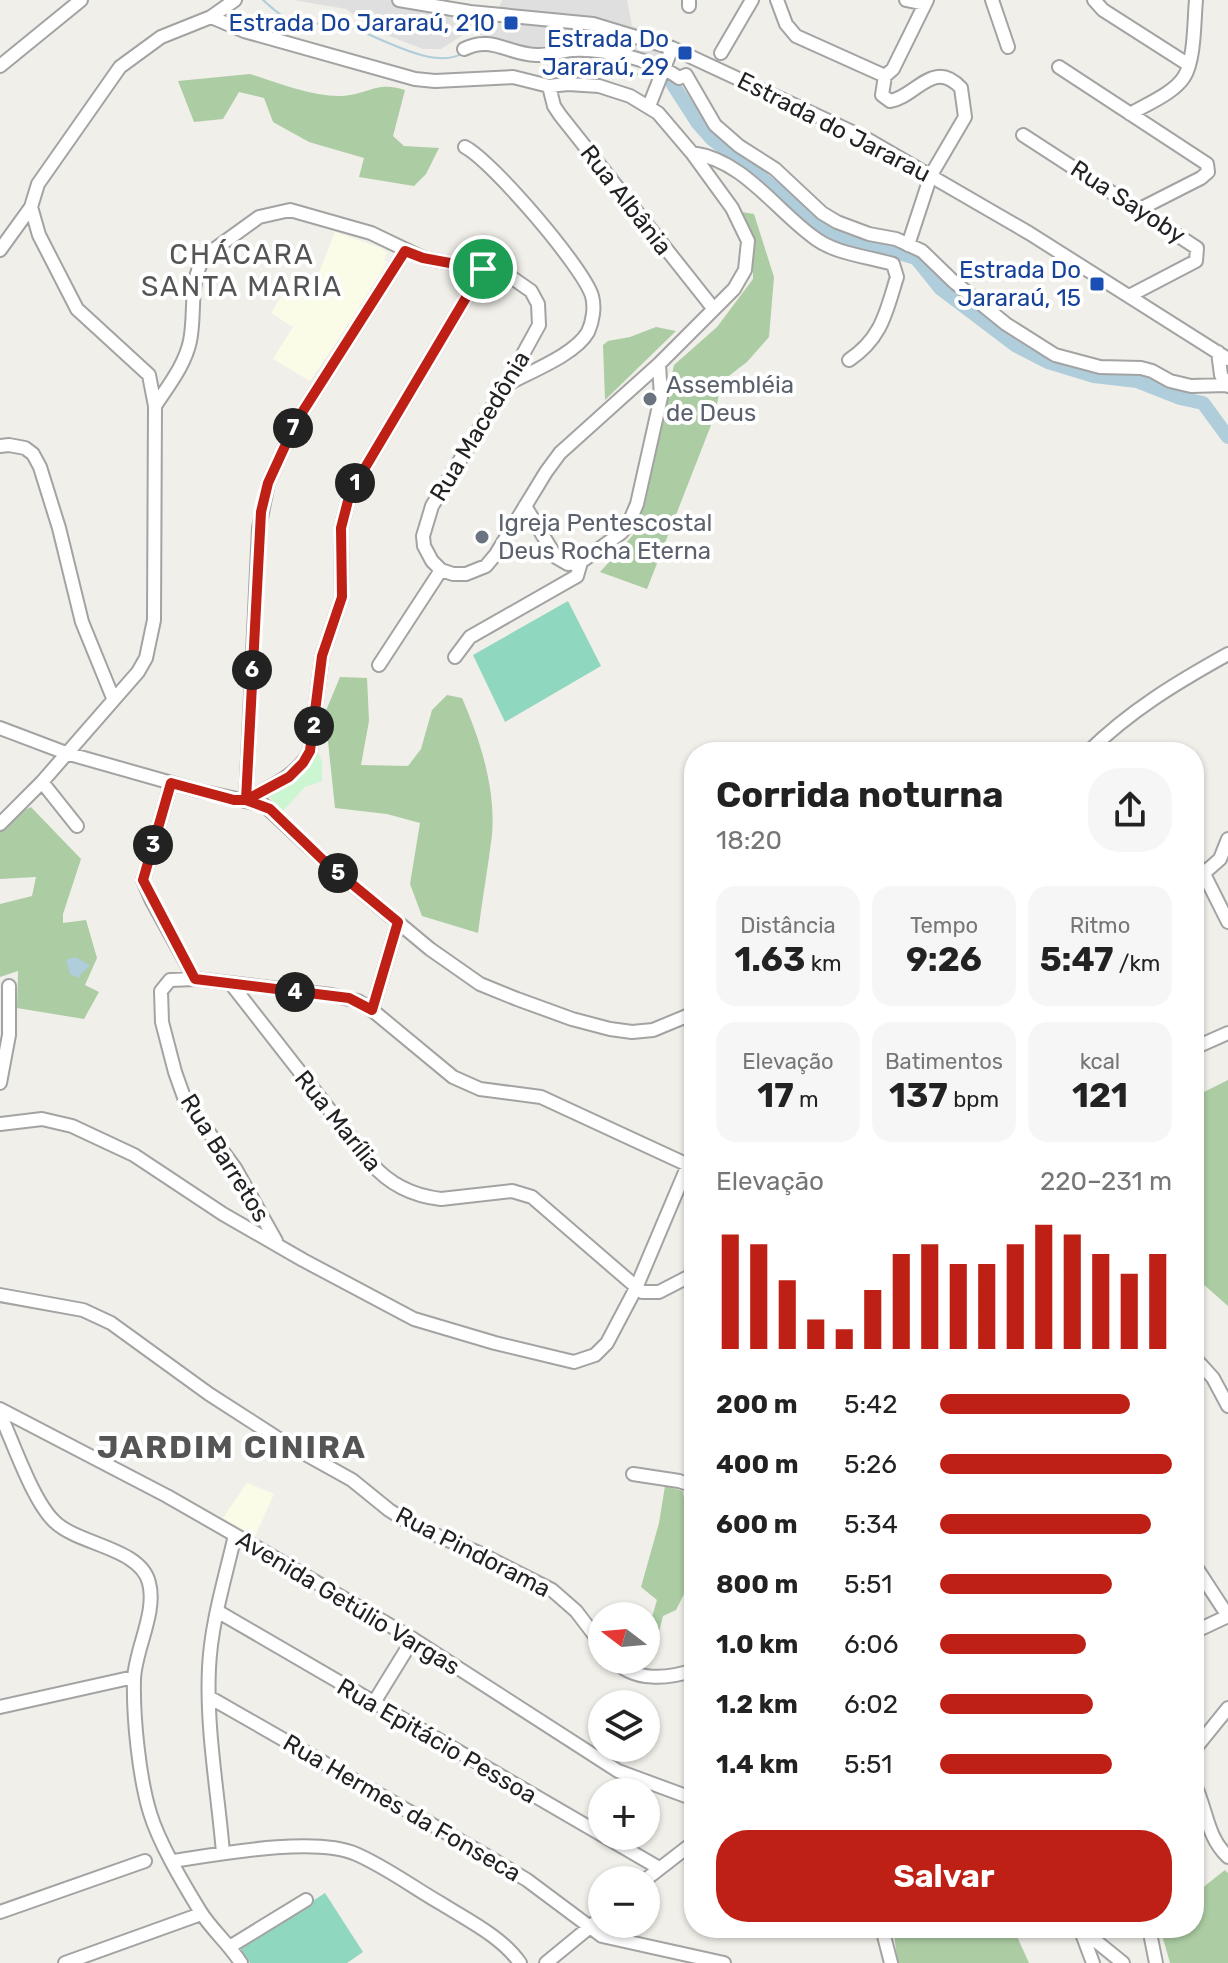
<!DOCTYPE html>
<html lang="pt">
<meta charset="utf-8">
<style>
:root{--surface:#fff;--page:#f6f6f6;--text:#222;--muted:#767676;--accent:#bf2015}
body{margin:0;font-family:Rubik,sans-serif;background:var(--page);color:var(--text);height:100vh;display:flex;flex-direction:column;font-size:30px;white-space:nowrap}
*{box-sizing:border-box;margin:0}
p{font-size:26px;color:var(--muted)}
.icon{flex:none;width:44px;height:44px;fill:none;stroke:currentColor;stroke-width:2;stroke-linecap:round;stroke-linejoin:round}
.map{position:relative;flex:1;overflow:hidden}
.details{position:absolute;left:684px;top:742px;width:520px;height:1196px;display:flex;flex-direction:column;background:var(--surface);border-radius:32px;box-shadow:0 2px 6px #0004}
.details>*{flex:none}
.needle{width:52px;rotate:286deg}
.tools{position:absolute;left:588px;top:1602px;display:grid;gap:16px}
.tools a{display:grid;place-items:center;width:72px;height:72px;border-radius:50%;background:var(--surface);box-shadow:0 2px 6px #0004;font-size:40px}
.pin{position:absolute;display:grid;place-items:center;width:68px;height:68px;color:#fff;margin:-34px;border:4px solid #fff;border-radius:50%;box-shadow:0 2px 8px #0007}
.km{position:absolute;width:40px;height:40px;margin:-20px;border-radius:50%;background:#222;color:#fff;font-size:22px;line-height:40px;text-align:center}
.round{display:grid;place-items:center;flex:none;width:84px;height:84px;border-radius:32px;background:var(--page)}
.overview{display:flex;align-items:center;justify-content:space-between;height:136px;padding:0 32px}
h1{font-size:36px;font-weight:700;line-height:60px}
.stats{display:grid;grid-template-columns:repeat(3,1fr);gap:12px;height:136px;padding:8px 32px}
.stats div{display:grid;align-content:center;border-radius:20px;background:var(--page);text-align:center}
.stats b{font-size:34px;font-weight:700}
.stats small{font-size:22px;font-weight:400}
.stats p{font-size:22px}
.chart{height:224px;padding:16px 32px}
.chart p{display:flex;justify-content:space-between}
.chart svg{width:100%;height:144px;margin-top:8px;stroke:var(--accent);stroke-width:6}
.cta{display:flex;gap:16px;margin-top:auto;padding:16px 32px}
.cta a{flex:1;height:92px;border-radius:32px;background:var(--accent);color:#fff;font-size:32px;font-weight:700;line-height:92px;text-align:center}
ul{padding:0 32px;list-style:none;font-size:26px}
li{display:grid;grid-template-columns:128px 96px 1fr;align-items:center;height:60px}
li i{height:20px;border-radius:10px;background:var(--accent)}
.map>svg:first-child{display:block}
.residential{fill:#e0dfdf}
.education{fill:#fbfce7}
.forest{fill:#accca3}
.park{fill:#ccf5d2}
.pitch{fill:#90d7c0}
.water{fill:#afcdda}
.lines{fill:none;stroke-linecap:round;stroke-linejoin:round}
.stream{stroke:#afcdda;stroke-width:2}
.river{stroke:#afcdda;stroke-width:14}
.minor-casing{stroke:#a3a3a3;stroke-width:16}
.minor{stroke:#fff;stroke-width:12}
.route-casing{stroke:#fff;stroke-width:16}
.route{stroke:#bf2015;stroke-width:10}
.transit-dot{fill:#1a4fb4;stroke:#fff;stroke-width:3}
.worship-dot{fill:#6b7280;stroke:#fff;stroke-width:3}
.labels{text-anchor:middle;dominant-baseline:central;stroke-width:8;stroke-linejoin:round;paint-order:stroke}
.transit-label{font-size:24px;fill:#164399;stroke:#fff;text-anchor:end}
.street-label{font-size:24px;fill:#222;stroke:#fff}
.worship-label{font-size:24px;fill:#5b616d;stroke:#fff;text-anchor:start}
.quarter-label{font-size:28px;letter-spacing:2px;fill:#555;stroke:#fff}
.district-label{font-size:32px;font-weight:bold;letter-spacing:2px;fill:#555;stroke:#fff}
</style>
<div class="map">
<svg width="1228" height="1963" viewBox="0 0 1228 1963">
<rect width="100%" height="100%" fill="#f1efe9"/>
<path class="residential" d="M 293,0 L 404,0 L 498,9 L 502,0 L 627,0 L 632,26 L 670,40 L 662,60 L 601,43 L 534,52 L 469,31 L 441,49 L 423,49 L 376,31 L 346,9 Z"/>
<path class="education" d="M 335,232 L 381,248 L 387,253 L 384,260 L 390,264 L 310,381 L 273,359 L 293,327 L 271,313 L 292,278 L 313,288 Z
M 247,1483 L 274,1494 L 255,1536 L 223,1518 Z"/>
<path class="forest" d="M 250,74 C 280,83 312,97 343,96 C 370,94 376,81 405,90 L 393,136 L 404,146 L 439,148 L 426,174 L 414,186 L 359,177 L 364,158 L 309,142 L 273,122 L 264,98 L 239,92 L 223,119 L 194,122 L 178,81 Z
M 742,212 L 754,214 L 774,277 L 769,337 L 747,362 L 721,382 L 715,415 L 647,589 L 600,572 L 633,535 L 647,488 L 674,365 L 717,327 L 753,279 L 753,245 Z
M 656,327 L 676,331 L 605,400 L 603,345 L 608,341 L 630,337 Z
M 340,677 L 367,678 L 369,721 L 361,765 L 408,766 L 421,749 L 432,710 L 447,695 L 462,698 C 480,739 496,789 492,835 C 488,868 482,900 478,933 L 422,916 L 410,884 L 420,823 L 387,814 L 335,808 L 325,713 Z
M 31,807 L 81,859 L 63,914 L 63,923 L 86,920 L 97,958 L 85,985 L 99,992 L 84,1019 L 17,1008 L 18,971 L 0,977 L 0,904 L 32,896 L 36,877 L 0,879 L 0,830 L 14,815 Z
M 1228,1080 L 1228,1306 L 1194,1276 L 1194,1097 Z
M 665,1486 L 683,1491 L 688,1531 L 694,1533 L 694,1574 L 676,1610 L 663,1616 L 657,1640 L 646,1637 L 657,1600 L 641,1587 L 659,1523 Z
M 1225,1870 L 1228,1873 L 1228,1963 L 1170,1963 L 1160,1928 L 1194,1928 C 1194,1890 1196,1893 1225,1870 Z
M 893,1928 L 1016,1928 L 1015,1932 L 1029,1963 L 898,1963 Z"/>
<path class="park" d="M 316,749 L 322,761 L 322,781 L 305,787 L 282,812 L 270,798 L 270,792 C 293,781 306,772 316,749 Z"/>
<path class="pitch" d="M 568,601 L 601,666 L 505,722 L 473,655 Z
M 325,1893 L 363,1952 L 347,1963 L 250,1963 L 240,1948 Z"/>
<path class="water" d="M 75,957 L 90,965 L 78,978 L 70,974 L 66,960 Z"/>
<g class="lines">
<path class="stream" d="M 263,0 C 272,8 282,18 294,22 C 310,26 328,21 344,25 C 376,34 433,72 463,53
M 529,60 L 596,66 L 652,77"/>
<path class="river" d="M 672,83 L 697,122 L 712,139 L 821,225 L 843,237 L 916,258 L 941,289 L 957,301 L 1015,345 L 1048,362 L 1094,376 L 1137,381 L 1180,398 L 1203,403 L 1228,437"/>
<defs>
<path id="minor" d="M 399,0 L 470,12 L 593,24 L 672,48 L 865,138 L 1029,233 L 1228,359
M 689,0 L 689,6
M 777,0 L 786,24 L 796,36 L 885,76
M 906,0 L 925,4
M 992,0 L 1008,47
M 1094,0 L 1103,10 L 1189,65
M 464,49 C 492,35 507,54 536,55 C 548,56 560,51 572,50 C 603,48 655,60 679,78 L 686,75 L 715,125 L 739,146 L 775,169 L 822,213 L 837,222 L 869,234 L 896,239 L 922,251 L 953,281 L 1006,324 L 1055,355 L 1100,367 L 1141,368 L 1152,371 L 1170,381 L 1191,386 L 1226,385
M 721,53 L 752,0
M 0,66 L 81,0
M 1059,67 L 1207,164 L 1208,172 L 1201,178 L 1140,209
M 549,86 L 554,106 L 560,115 L 713,308
M 649,106 L 672,48
M 1130,114 C 1147,104 1174,93 1184,77 C 1195,60 1194,20 1196,0
M 1023,135 L 1197,248 L 1196,261 L 1129,296
M 465,147 C 492,161 583,267 592,296 C 595,307 593,321 588,332 C 575,355 529,372 506,385
M 692,153 C 743,160 774,208 812,236 C 834,254 866,256 893,264 L 897,277 C 886,312 882,338 849,360
M 908,245 L 931,175 L 965,117 L 961,88 C 933,58 916,97 890,101 L 882,95 L 885,76 L 893,69 L 927,0
M 0,250 L 31,207 L 38,184 L 120,67 L 161,37 L 211,17 L 235,0
M 1218,352 L 1221,375 L 1228,386
M 155,406 C 168,386 185,365 190,341 C 196,312 188,282 205,256 L 259,217 L 290,210 L 371,233 L 423,258 L 483,269 L 511,277 L 531,291 L 538,304 L 539,325 L 506,385 L 432,506 L 423,536 L 424,546 L 432,561 L 441,570 L 453,574 L 466,574 L 486,566 L 496,554 L 546,472 L 560,453 L 659,364 L 734,289 L 745,270 L 748,241 L 732,208 L 692,153 L 658,113 L 630,96 L 599,86 L 568,84 L 549,86 L 513,77 L 435,81 L 415,79 L 244,31 L 211,17
M 0,446 L 9,445 L 25,448 L 33,454 L 40,467 L 59,528 L 82,622 L 113,698
M 525,506 L 556,557 L 568,564 L 581,562 L 621,533 L 628,525 L 637,504 L 661,397 L 659,364
M 455,657 L 470,637 L 577,576 L 581,562
M 379,665 L 441,570
M 0,728 L 66,753 L 200,791 L 264,805 L 323,860 L 430,949 L 480,984 L 517,999 L 572,1019 L 610,1029 L 632,1032 L 653,1030 L 694,1013
M 1088,752 C 1131,710 1176,683 1228,654
M 42,782 L 77,826
M 171,783 L 143,880 L 152,901 L 195,979
M 246,800 C 271,786 296,777 310,751 L 322,656 L 342,597 L 341,528 L 350,493 L 483,269
M 246,800 L 259,528 L 268,483 L 296,422 L 405,251
M 0,824 L 42,782 L 138,672 L 146,658 L 154,620 L 155,406 L 149,375 L 77,309 L 39,235 L 31,207
M 1194,862 L 1203,872 L 1228,922
M 1194,882 L 1220,859 L 1228,839
M 232,985 L 371,1163 C 389,1184 414,1196 441,1199 L 512,1191 L 532,1197 L 642,1292 L 659,1292 L 694,1274
M 372,1010 L 398,922
M 1194,1048 L 1228,1033
M 0,1083 L 9,1035 L 9,986
M 0,1124 L 42,1119 L 72,1126 L 134,1155 L 223,1214 L 303,1260 L 414,1319 L 495,1343 L 574,1362 L 595,1355 L 607,1343 L 636,1288 L 688,1165 L 694,1159
M 276,1241 L 235,1168 L 185,1100 L 175,1072 L 162,1022 L 161,991 L 170,980 L 195,979 L 331,995 L 358,1001 L 372,1010 L 453,1077 L 480,1089 L 541,1097 L 688,1165
M 0,1295 L 83,1310 L 111,1323 L 209,1394 L 282,1441 L 352,1480 L 389,1510 L 414,1526 L 479,1553 L 552,1590 L 576,1611 L 602,1645
M 1194,1357 L 1213,1378 L 1228,1406
M 0,1409 L 167,1496 L 256,1547 L 413,1639 L 618,1771 L 694,1799
M 0,1414 C 13,1442 33,1502 55,1522 C 79,1545 141,1548 149,1583 C 157,1612 135,1650 134,1679 C 133,1717 139,1777 150,1813 C 159,1843 183,1883 200,1911 C 211,1929 229,1944 241,1963
M 633,1474 L 679,1481 L 694,1486
M 1194,1564 L 1228,1616
M 217,1611 L 659,1868
M 1194,1632 L 1228,1616
M 614,1660 C 634,1682 668,1679 694,1670
M 209,1697 L 492,1859 L 527,1880 L 602,1936 L 724,1963
M 373,1704 L 413,1639
M 0,1707 L 134,1677
M 1194,1750 L 1228,1708
M 1194,1783 C 1207,1809 1206,1836 1228,1857
M 223,1853 C 218,1792 206,1729 209,1668 C 211,1623 225,1579 235,1535
M 173,1861 C 219,1854 315,1836 356,1854 C 386,1867 414,1888 442,1904 C 469,1921 502,1937 520,1963
M 645,1880 L 694,1842
M 0,1912 L 145,1861
M 882,1928 L 891,1963
M 1149,1928 L 1156,1963
M 1081,1929 L 1123,1963
M 1081,1931 L 1093,1963
M 231,1946 L 306,1900
M 65,1963 L 201,1914
M 546,1963 L 602,1917"/>
</defs>
<use href="#minor" class="minor-casing"/>
<use href="#minor" class="minor"/>
</g>
<g class="lines">
<defs>
<path id="route" d="M 483,269 L 350,493 L 341,528 L 342,597 L 322,656 L 310,751 L 303,763 L 289,777 L 246,800 L 234,800 L 171,783 L 143,880 L 195,979 L 349,998 L 372,1010 L 398,922 L 323,860 L 270,809 L 246,800 L 261,512 L 268,483 L 296,422 L 405,251 L 423,258 L 483,269"/>
</defs>
<use href="#route" class="route-casing"/>
<use href="#route" class="route"/>
</g>
<g class="transit-dot">
<rect x="503" y="15" width="16" height="16" rx="4"/>
<rect x="677" y="45" width="16" height="16" rx="4"/>
<rect x="1089" y="276" width="16" height="16" rx="4"/>
</g>
<g class="worship-dot">
<circle cx="650" cy="399" r="8"/>
<circle cx="482" cy="537" r="8"/>
</g>
<g class="labels">
<g class="transit-label">
<text x="495" y="23">Estrada Do Jararaú, 210</text>
<text x="669" y="39">Estrada Do<tspan x="669" dy="28">Jararaú, 29</tspan></text>
<text x="1081" y="270">Estrada Do<tspan x="1081" dy="28">Jararaú, 15</tspan></text>
</g>
<g class="street-label">
<text transform="translate(834 127) rotate(27)">Estrada do Jararau</text>
<text transform="translate(626 200) rotate(52)">Rua Albânia</text>
<text transform="translate(1128 202) rotate(33)">Rua Sayoby</text>
<text transform="translate(480 426) rotate(-59)">Rua Macedônia</text>
<text transform="translate(338 1121) rotate(51)">Rua Marília</text>
<text transform="translate(225 1158) rotate(58)">Rua Barretos</text>
<text transform="translate(473 1552) rotate(27)">Rua Pindorama</text>
<text transform="translate(348 1603) rotate(31)">Avenida Getúlio Vargas</text>
<text transform="translate(437 1741) rotate(30)">Rua Epitácio Pessoa</text>
<text transform="translate(402 1808) rotate(30)">Rua Hermes da Fonseca</text>
</g>
<g class="worship-label">
<text x="666" y="385">Assembléia<tspan x="666" dy="28">de Deus</tspan></text>
<text x="498" y="523">Igreja Pentescostal<tspan x="498" dy="28">Deus Rocha Eterna</tspan></text>
</g>
<g class="quarter-label">
<text x="242" y="254">CHÁCARA<tspan x="242" dy="32">SANTA MARIA</tspan></text>
</g>
<g class="district-label">
<text x="232" y="1447">JARDIM CINIRA</text>
</g>
</g>
</svg>
<div class="tools">
<a><svg class="needle" viewBox="-14 -14 28 28"><path d="M0-13l5 13h-10z" fill="#e53935"/><path d="M0 13l5-13h-10z" fill="#767676"/></svg></a>
<a><svg class="icon" aria-label="layers" viewBox="0 0 24 24"><path d="M12 4l9 5-9 5-9-5zM3 14l9 5 9-5"/></svg></a>
<a>+</a>
<a>−</a>
</div>
<div class="pin" style="left:483px;top:269px;background:#1e9e55"><svg class="icon" aria-label="arrive" viewBox="0 0 24 24"><path d="M6 21V4h12l-3 4 3 4H6"/></svg></div>
<b class="km" style="left:355px;top:483px">1</b>
<b class="km" style="left:314px;top:726px">2</b>
<b class="km" style="left:153px;top:845px">3</b>
<b class="km" style="left:295px;top:992px">4</b>
<b class="km" style="left:338px;top:873px">5</b>
<b class="km" style="left:252px;top:670px">6</b>
<b class="km" style="left:293px;top:428px">7</b>
<section class="details">
<div class="overview"><div><h1>Corrida noturna</h1><p>18:20</p></div><a class="round"><svg class="icon" aria-label="share" viewBox="0 0 24 24"><path d="M12 15V3M7 8l5-5 5 5M5 13v7h14v-7"/></svg></a></div>
<div class="stats">
<div><p>Distância</p><b>1.63<small> km</small></b></div>
<div><p>Tempo</p><b>9:26</b></div>
<div><p>Ritmo</p><b>5:47<small> /km</small></b></div>
</div>
<div class="stats">
<div><p>Elevação</p><b>17<small> m</small></b></div>
<div><p>Batimentos</p><b>137<small> bpm</small></b></div>
<div><p>kcal</p><b>121</b></div>
</div>
<div class="chart"><p><span>Elevação</span>220–231 m</p>
<svg viewBox="0 0 160 44" preserveAspectRatio="none"><path d="M5 44V9M15 44V12M25 44V23M35 44V35M45 44V38M55 44V26M65 44V15M75 44V12M85 44V18M95 44V18M105 44V12M115 44V6M125 44V9M135 44V15M145 44V21M155 44V15"/></svg>
</div>
<ul>
<li><b>200 m</b>5:42<i style="width:82%"></i></li>
<li><b>400 m</b>5:26<i style="width:100%"></i></li>
<li><b>600 m</b>5:34<i style="width:91%"></i></li>
<li><b>800 m</b>5:51<i style="width:74%"></i></li>
<li><b>1.0 km</b>6:06<i style="width:63%"></i></li>
<li><b>1.2 km</b>6:02<i style="width:66%"></i></li>
<li><b>1.4 km</b>5:51<i style="width:74%"></i></li>
</ul>
<div class="cta"><a>Salvar</a></div>
</section>
</div>
